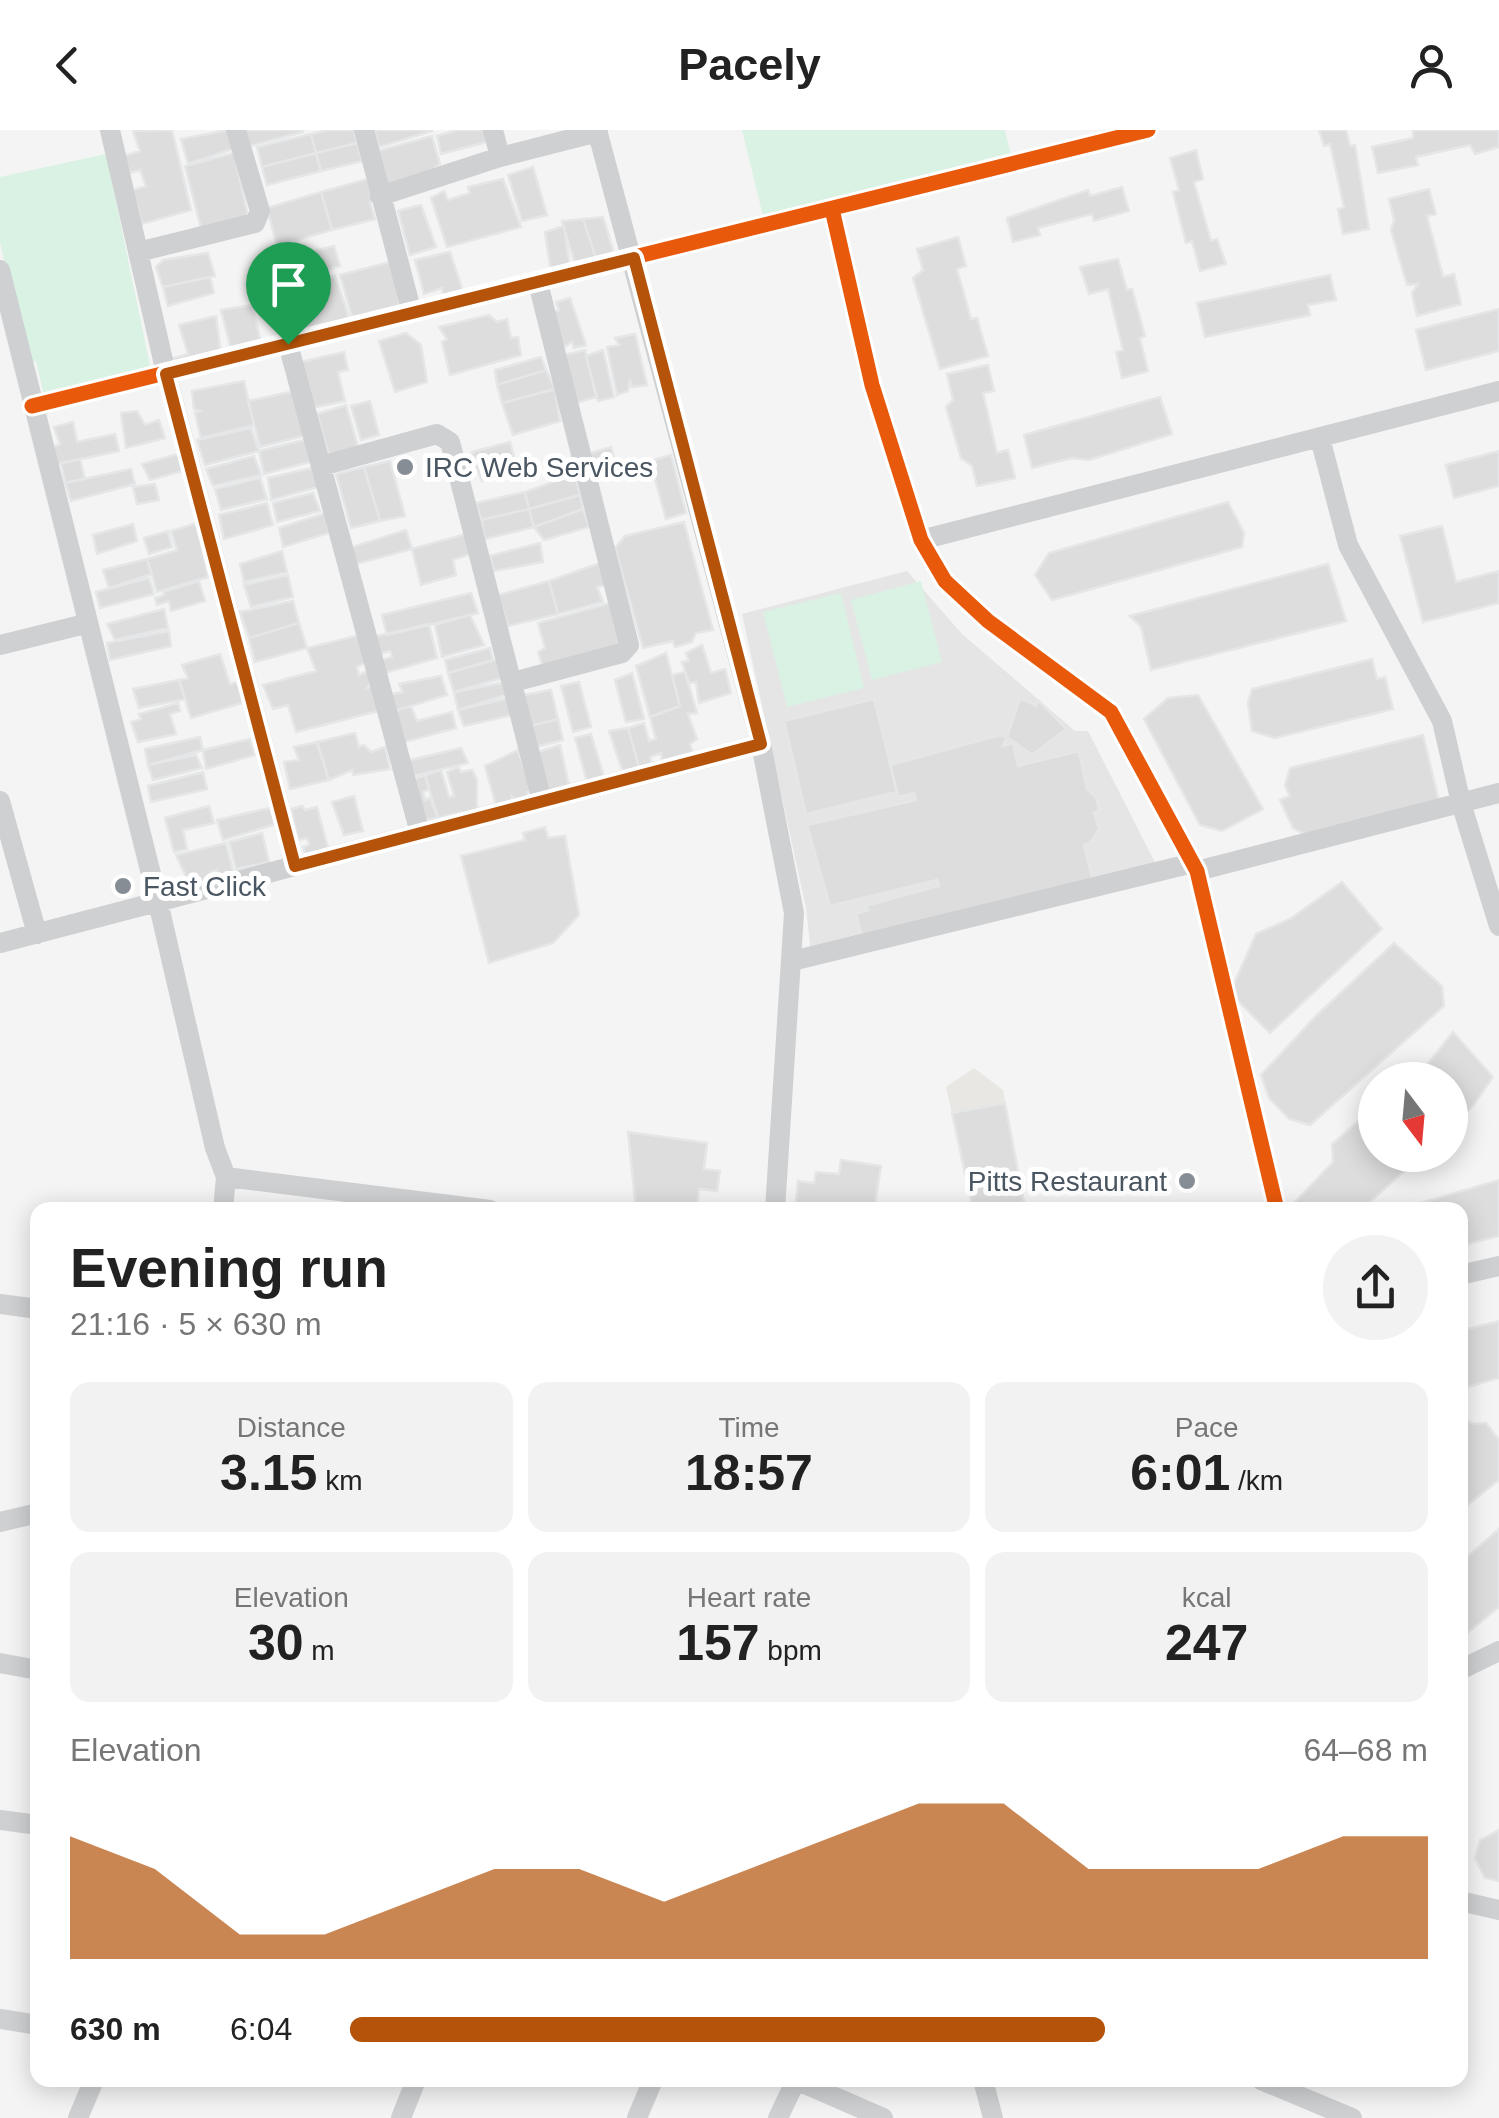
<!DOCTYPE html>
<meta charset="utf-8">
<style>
:root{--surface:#fff;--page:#f2f2f2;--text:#222;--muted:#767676;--accent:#b45309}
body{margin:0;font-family:Helvetica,sans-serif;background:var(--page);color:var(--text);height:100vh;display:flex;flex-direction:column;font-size:38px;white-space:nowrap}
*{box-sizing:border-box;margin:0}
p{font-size:32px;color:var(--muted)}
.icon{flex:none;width:55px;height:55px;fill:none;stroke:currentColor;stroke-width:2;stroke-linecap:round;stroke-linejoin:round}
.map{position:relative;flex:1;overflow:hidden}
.side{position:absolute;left:30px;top:1072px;width:1438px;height:885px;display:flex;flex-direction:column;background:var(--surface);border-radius:20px;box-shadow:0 5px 25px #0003}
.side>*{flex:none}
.needle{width:65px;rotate:164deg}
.fabs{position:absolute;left:1358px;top:932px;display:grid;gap:20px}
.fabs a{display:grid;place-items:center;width:110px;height:110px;border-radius:50%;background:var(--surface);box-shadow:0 5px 25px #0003;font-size:50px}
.pin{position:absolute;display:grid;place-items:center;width:85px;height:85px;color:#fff;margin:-102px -42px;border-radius:50% 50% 50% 0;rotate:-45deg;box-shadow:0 0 10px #0007}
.pin .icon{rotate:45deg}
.round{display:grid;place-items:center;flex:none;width:105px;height:105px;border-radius:52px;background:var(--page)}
.overview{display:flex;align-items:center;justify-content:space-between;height:170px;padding:0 40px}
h1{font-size:55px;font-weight:800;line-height:75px}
.figures{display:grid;grid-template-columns:repeat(3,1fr);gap:15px;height:170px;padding:10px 40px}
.figures div{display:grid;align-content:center;border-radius:20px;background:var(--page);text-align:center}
.figures b{font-size:50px;font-weight:800}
.figures small{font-size:28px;font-weight:400}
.figures p{font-size:28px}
.chart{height:280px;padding:20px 40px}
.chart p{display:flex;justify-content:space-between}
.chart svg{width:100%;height:180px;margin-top:10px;fill:var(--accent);opacity:.7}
ul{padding:0 40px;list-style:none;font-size:32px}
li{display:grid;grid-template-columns:160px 120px 1fr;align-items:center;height:75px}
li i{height:25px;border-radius:12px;background:var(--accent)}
header{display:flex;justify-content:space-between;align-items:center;height:130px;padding:0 40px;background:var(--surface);font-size:45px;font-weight:800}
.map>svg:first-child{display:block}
.commercial{fill:#e8e7e3}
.education{fill:#e6e5e6}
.green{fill:#d9f2e3}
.building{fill:#ddddde;stroke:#e5e6e7;stroke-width:2.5}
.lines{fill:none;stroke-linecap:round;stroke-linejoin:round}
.minor{stroke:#ced0d2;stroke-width:20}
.cycleway-casing{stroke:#fff;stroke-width:21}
.cycleway{stroke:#e8590c;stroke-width:15}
.route-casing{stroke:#fff;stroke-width:20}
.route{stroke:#b45309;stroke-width:12}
.poi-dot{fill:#868d94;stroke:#fff;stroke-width:4}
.labels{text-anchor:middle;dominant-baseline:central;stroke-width:10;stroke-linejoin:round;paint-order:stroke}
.poi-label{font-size:28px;fill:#4a5661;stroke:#fff;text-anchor:start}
</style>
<header><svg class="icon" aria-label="back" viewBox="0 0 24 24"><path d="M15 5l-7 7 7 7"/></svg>Pacely<svg class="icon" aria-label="person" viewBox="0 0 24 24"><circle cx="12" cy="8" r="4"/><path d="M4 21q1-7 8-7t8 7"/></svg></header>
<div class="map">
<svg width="1499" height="1988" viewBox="0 0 1499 1988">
<rect width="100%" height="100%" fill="#f4f4f4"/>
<path class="commercial" d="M 974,938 L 1003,960 L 1025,1080 L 973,1080 L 946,957 Z"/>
<path class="education" d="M 907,441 L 962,504 L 1075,601 L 1088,601 L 1163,748 L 812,832 L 806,778 L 742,484 Z"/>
<path class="green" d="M 742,0 L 1005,0 L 1013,33 L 765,94 Z
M 106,24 L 152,245 L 45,270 L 36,231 L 27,232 L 0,112 L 0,47 Z
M 921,451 L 942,532 L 872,550 L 851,470 Z
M 841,463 L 864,558 L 787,577 L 763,482 Z"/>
<path class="building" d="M 172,0 L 191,80 L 142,94 L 133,60 L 146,56 L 140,40 L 130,43 L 124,26 L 140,21 L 133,1 Z
M 228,0 L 233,19 L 188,34 L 181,9 Z
M 245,0 L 303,0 L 303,2 L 249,16 Z
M 327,0 L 354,0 L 357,13 L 316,23 L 311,4 Z
M 374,0 L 432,0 L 432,1 L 379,17 Z
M 458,0 L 487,0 L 490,11 L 441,24 L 437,6 Z
M 1319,0 L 1346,0 L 1350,16 L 1355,15 L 1369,99 L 1343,104 L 1338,79 L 1344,77 L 1330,14 L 1324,16 Z
M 1413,0 L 1499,0 L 1499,17 L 1475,24 L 1470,15 L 1416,27 L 1418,35 L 1378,43 L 1372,17 L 1413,8 Z
M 311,4 L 316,23 L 262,37 L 257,17 Z
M 432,6 L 440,34 L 414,53 L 388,60 L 377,21 Z
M 357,13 L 362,31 L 321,41 L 316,23 Z
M 1196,20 L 1203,49 L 1194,52 L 1211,111 L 1217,109 L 1226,134 L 1200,141 L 1192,111 L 1186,113 L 1173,62 L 1179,60 L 1170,28 Z
M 234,23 L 248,86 L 202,102 L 185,36 Z
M 316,23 L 321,41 L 267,55 L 262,37 Z
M 533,37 L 547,85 L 522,91 L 508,45 Z
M 371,48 L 377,70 L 370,72 L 375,89 L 332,100 L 321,62 Z
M 503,49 L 521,97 L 447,117 L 431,68 L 444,61 L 448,70 L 470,63 L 468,57 Z
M 1122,57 L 1129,81 L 1094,91 L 1092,84 L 1038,98 L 1040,105 L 1013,112 L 1007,88 L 1088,60 L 1090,66 Z
M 1429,59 L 1436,84 L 1427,86 L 1443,147 L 1454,144 L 1461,174 L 1417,186 L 1412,163 L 1418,154 L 1407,155 L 1391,100 L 1394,90 L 1389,69 Z
M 321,62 L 332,100 L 277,116 L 267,78 Z
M 421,75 L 436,117 L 410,125 L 398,81 Z
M 603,87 L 616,130 L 598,134 L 583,89 Z
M 583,89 L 598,134 L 577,141 L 562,91 Z
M 564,96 L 570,136 L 551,142 L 545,102 Z
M 958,107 L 966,136 L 957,139 L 971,189 L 977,188 L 988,226 L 940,239 L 913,148 L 923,140 L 917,119 Z
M 334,116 L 340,136 L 295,148 L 292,138 L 276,142 L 273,131 Z
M 450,122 L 463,161 L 443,168 L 442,158 L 424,164 L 415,130 Z
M 208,123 L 215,146 L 163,157 L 156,137 L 163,130 Z
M 1118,129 L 1127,160 L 1132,159 L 1145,206 L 1140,208 L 1148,241 L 1122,248 L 1116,222 L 1123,220 L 1108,159 L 1089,164 L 1080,137 Z
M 394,131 L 400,180 L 354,194 L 340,145 Z
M 1330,145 L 1336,170 L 1308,175 L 1310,185 L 1205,207 L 1197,173 Z
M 335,146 L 351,193 L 293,201 L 284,168 L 278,171 L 277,159 Z
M 210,147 L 214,163 L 168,176 L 163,157 Z
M 570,168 L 586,215 L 574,218 L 572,212 L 564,217 L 552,183 L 559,180 L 556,172 Z
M 252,175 L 261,212 L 231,219 L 221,180 Z
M 1499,179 L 1499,221 L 1426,240 L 1416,200 Z
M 489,185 L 497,192 L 507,189 L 511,208 L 518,207 L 521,225 L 450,245 L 442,212 L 447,209 L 439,197 Z
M 216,186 L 221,225 L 176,235 L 174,228 L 188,224 L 179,195 Z
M 406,203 L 421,215 L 427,252 L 395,262 L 379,211 Z
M 635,204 L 647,255 L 632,257 L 630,250 L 628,261 L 617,265 L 607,217 L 619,215 L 615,208 Z
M 585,220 L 596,267 L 573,274 L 561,226 Z
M 603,220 L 614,267 L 598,271 L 586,226 Z
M 344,222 L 348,240 L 338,242 L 345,271 L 311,278 L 301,232 Z
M 541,227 L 546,240 L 497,255 L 495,240 Z
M 988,235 L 994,261 L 983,263 L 997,323 L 1008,320 L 1015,348 L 977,356 L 972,336 L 961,328 L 946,277 L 953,270 L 947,244 Z
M 546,240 L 555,259 L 502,273 L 497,255 Z
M 244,251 L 254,295 L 201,308 L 195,283 L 200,281 L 194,279 L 192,261 Z
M 555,259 L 560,291 L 513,305 L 502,273 Z
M 295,261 L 311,304 L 260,317 L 248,271 Z
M 1160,267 L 1172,304 L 1089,330 L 1072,328 L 1032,338 L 1024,305 Z
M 370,271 L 379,305 L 361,310 L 351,276 Z
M 346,275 L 359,320 L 330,329 L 317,284 Z
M 137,281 L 145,295 L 159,290 L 165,308 L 126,318 L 121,283 Z
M 73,292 L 77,312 L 115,304 L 119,321 L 53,335 L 47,320 L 60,314 L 54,297 Z
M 251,298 L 259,321 L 205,335 L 197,310 Z
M 312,308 L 317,330 L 264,344 L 259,321 Z
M 510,312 L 514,327 L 476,336 L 472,322 Z
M 611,317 L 616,336 L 587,345 L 581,326 Z
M 1499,321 L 1499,356 L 1454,368 L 1446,335 Z
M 181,323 L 186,340 L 150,350 L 142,334 Z
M 671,325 L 686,383 L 666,389 L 650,331 Z
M 254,326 L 261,345 L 213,356 L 206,339 Z
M 508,328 L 515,345 L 482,351 L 476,336 Z
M 80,329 L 85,349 L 65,353 L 61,333 Z
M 390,331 L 405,386 L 380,391 L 364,337 Z
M 364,337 L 380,391 L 351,398 L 336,344 Z
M 312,338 L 318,357 L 271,370 L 268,348 Z
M 131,339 L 135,354 L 71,371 L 65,353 Z
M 575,344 L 580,365 L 529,379 L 525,362 Z
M 260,348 L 267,369 L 221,380 L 215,359 Z
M 155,354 L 159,370 L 137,374 L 133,357 Z
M 525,362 L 529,379 L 481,390 L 476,373 Z
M 313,363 L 320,381 L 277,392 L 273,373 Z
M 580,365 L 583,379 L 534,397 L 529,379 Z
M 1228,372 L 1244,403 L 1242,417 L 1052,470 L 1035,445 L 1049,423 Z
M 267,373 L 273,395 L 224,409 L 219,385 Z
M 529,379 L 534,397 L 485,409 L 481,390 Z
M 583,379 L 589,397 L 544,410 L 534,397 Z
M 325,383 L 329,403 L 283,417 L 279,398 Z
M 684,392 L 713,500 L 696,503 L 692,512 L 675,517 L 673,511 L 643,518 L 615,418 L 625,406 Z
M 197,393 L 208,447 L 157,462 L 147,429 L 177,420 L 171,401 Z
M 133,394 L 137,411 L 97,424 L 93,405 Z
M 1442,396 L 1456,452 L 1499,441 L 1499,473 L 1423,492 L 1400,406 Z
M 406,400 L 412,419 L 356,434 L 352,417 Z
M 168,401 L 172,417 L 149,424 L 144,408 Z
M 466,404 L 470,424 L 453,430 L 456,445 L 421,455 L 412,419 Z
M 540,413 L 543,432 L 494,441 L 490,426 Z
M 282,421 L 287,442 L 244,452 L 240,434 Z
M 147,429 L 152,444 L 109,458 L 103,440 Z
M 600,433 L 605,455 L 597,457 L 603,472 L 558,484 L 549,451 Z
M 1328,434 L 1346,491 L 1151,540 L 1141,497 L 1130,486 Z
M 288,445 L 293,467 L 251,477 L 244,455 Z
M 149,448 L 154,464 L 100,478 L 96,462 Z
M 199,451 L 205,471 L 171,481 L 169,471 L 157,475 L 155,468 L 164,465 L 163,462 Z
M 549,451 L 558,484 L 508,496 L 498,465 Z
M 471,463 L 478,483 L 387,505 L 382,485 Z
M 293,471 L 299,493 L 249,508 L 240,482 Z
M 610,473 L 620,519 L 544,540 L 538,522 L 545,518 L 538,493 Z
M 164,479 L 168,498 L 115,510 L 107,494 Z
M 470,485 L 484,515 L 442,527 L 435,495 Z
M 299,493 L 307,518 L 255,532 L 249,508 Z
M 429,494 L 437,528 L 385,543 L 381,530 L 392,527 L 390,521 L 376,525 L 373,507 Z
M 169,501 L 171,516 L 110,530 L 107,513 Z
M 364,504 L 367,532 L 357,537 L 359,545 L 368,541 L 371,551 L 367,558 L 375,556 L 382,580 L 296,602 L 288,575 L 273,579 L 263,555 L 316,541 L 307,518 Z
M 702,515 L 711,543 L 725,539 L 731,563 L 699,573 L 696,552 L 689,553 L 682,532 L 689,531 L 686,523 Z
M 490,518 L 493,530 L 448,543 L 445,530 Z
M 666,523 L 680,576 L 650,587 L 636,536 Z
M 220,524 L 230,554 L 241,551 L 246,572 L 191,588 L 179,550 L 188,548 L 182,535 Z
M 498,529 L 503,548 L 454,562 L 448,543 Z
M 1372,529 L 1377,549 L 1385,547 L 1393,579 L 1275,608 L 1252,601 L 1248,573 L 1252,559 Z
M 685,542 L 697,583 L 688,584 L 697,609 L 690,614 L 695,629 L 663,637 L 661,623 L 650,627 L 653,637 L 640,641 L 628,598 L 644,593 L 649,611 L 656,609 L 650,587 L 680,576 L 672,545 Z
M 632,543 L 644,589 L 626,592 L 615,550 Z
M 441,546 L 447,565 L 395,581 L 392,564 L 403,562 L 399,554 Z
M 179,550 L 185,569 L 139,578 L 133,559 Z
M 579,552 L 591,597 L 573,602 L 561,556 Z
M 502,553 L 506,565 L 458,580 L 454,562 Z
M 551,560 L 558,589 L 530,596 L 524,565 Z
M 1198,565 L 1263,679 L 1222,701 L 1200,695 L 1144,589 L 1168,568 Z
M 508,568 L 512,585 L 464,596 L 458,580 Z
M 1020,568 L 1036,576 L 1039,571 L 1066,599 L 1032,625 L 1007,607 Z
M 874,569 L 897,662 L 806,684 L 784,591 Z
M 178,573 L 180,581 L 170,584 L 176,604 L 138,612 L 131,592 L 141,589 L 139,584 Z
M 411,576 L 417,591 L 452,582 L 456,598 L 404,612 L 395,581 Z
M 558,589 L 563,610 L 536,617 L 530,596 Z
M 628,598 L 640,641 L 624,646 L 609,601 Z
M 355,603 L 359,617 L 364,615 L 371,622 L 385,617 L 390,639 L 353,645 L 352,640 L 329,650 L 317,612 Z
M 591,604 L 605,650 L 587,652 L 575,608 Z
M 1000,605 L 1007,607 L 1003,616 L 1013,613 L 1018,636 L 1079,621 L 1087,659 L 1096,667 L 1099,680 L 1094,683 L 1099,699 L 1091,712 L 1084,715 L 1093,752 L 862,807 L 856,784 L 868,780 L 865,776 L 939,756 L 937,750 L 830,776 L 807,695 L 916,670 L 914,663 L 898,667 L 890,635 Z
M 1423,605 L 1439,671 L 1306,705 L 1293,698 L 1280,670 L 1290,666 L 1285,656 L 1290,638 Z
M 200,607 L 203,620 L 148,635 L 145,619 Z
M 250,609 L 255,625 L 206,639 L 203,620 Z
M 317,612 L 329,650 L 290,659 L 284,632 L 299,630 L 294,617 Z
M 560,615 L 570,660 L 547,668 L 534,623 Z
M 461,618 L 468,633 L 413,646 L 407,631 Z
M 518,620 L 532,662 L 527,662 L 530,672 L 519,674 L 512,667 L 513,674 L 497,679 L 485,636 Z
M 196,625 L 202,638 L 153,650 L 148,635 Z
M 458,637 L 461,642 L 472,640 L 477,650 L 477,687 L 461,682 L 438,688 L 425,645 L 441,640 L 449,667 L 454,666 L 447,642 Z
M 203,642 L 207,659 L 151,672 L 148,656 Z
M 425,645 L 429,659 L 423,662 L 425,670 L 430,668 L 438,688 L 419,690 L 409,651 Z
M 354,666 L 363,701 L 344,705 L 332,672 Z
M 209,676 L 214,693 L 183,700 L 187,719 L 174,722 L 165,688 Z
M 302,676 L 305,680 L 317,677 L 330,725 L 308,730 L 303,717 L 309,715 L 307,708 L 298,710 L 291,679 Z
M 274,677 L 276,694 L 223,710 L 217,690 Z
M 545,697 L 548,708 L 565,706 L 579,785 L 553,813 L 489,833 L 461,726 L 525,710 L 523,703 Z
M 262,703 L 269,732 L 236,739 L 229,712 Z
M 226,713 L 233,741 L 217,749 L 217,740 L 211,742 L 213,751 L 192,759 L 176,725 Z
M 1342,752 L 1382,799 L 1270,903 L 1230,863 L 1256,804 L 1290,789 Z
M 1394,813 L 1442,856 L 1444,876 L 1310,995 L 1289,989 L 1269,968 L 1261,945 L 1315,887 Z
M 1453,902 L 1493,947 L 1473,976 L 1450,998 L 1450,950 L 1415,950 Z
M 1375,963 L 1375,1025 L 1422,1025 L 1361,1080 L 1296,1080 L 1293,1074 L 1333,1032 L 1332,1014 L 1375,977 Z
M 1005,973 L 1024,1072 L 973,1080 L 952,983 Z
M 628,1002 L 707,1013 L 704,1039 L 720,1041 L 717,1061 L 699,1059 L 697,1075 L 713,1080 L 636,1080 Z
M 841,1030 L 881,1036 L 874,1080 L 795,1080 L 798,1051 L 814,1053 L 816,1042 L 839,1044 Z
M 1499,1050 L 1499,1106 L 1460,1116 L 1460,1080 L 1397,1080 Z
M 1499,1191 L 1499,1248 L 1460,1259 L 1460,1201 Z
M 1464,1289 L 1474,1294 L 1486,1293 L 1499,1310 L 1499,1350 L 1460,1381 L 1460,1293 Z
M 1499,1399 L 1499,1477 L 1460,1509 L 1460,1433 Z
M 1499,1700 L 1499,1751 L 1485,1748 L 1475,1728 L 1480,1710 Z"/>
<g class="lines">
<path class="minor" d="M 110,0 L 166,243 L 295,736
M 364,0 L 412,183
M 493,0 L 500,27
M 597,0 L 761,614 L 794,783 L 775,1080
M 380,66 L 500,27 L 598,2
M 832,79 L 872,255 L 921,410 L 945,451 L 988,491 L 1111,582 L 1197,741 L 1277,1080
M 138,122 L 255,93 L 260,81 L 236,0
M 0,140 L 158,772 L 215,1018 L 226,1047 L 223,1080
M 288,214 L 420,703
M 32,276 L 1148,0
M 1320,308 L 1348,415 L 1442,591 L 1461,673 L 1499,796
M 321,336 L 437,304 L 450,312 L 542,671
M 921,410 L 1499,261
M 0,515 L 85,494
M 513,552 L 622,523 L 629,515 L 538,153
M 0,671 L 37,804
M 1197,741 L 1499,663
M 0,813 L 761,614
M 792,831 L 1193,733
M 226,1047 L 490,1080
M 1460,1145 L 1499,1136
M 0,1174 L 38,1179
M 0,1392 L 38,1383
M 0,1533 L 38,1540
M 1460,1540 L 1499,1521
M 0,1690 L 38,1695
M 1460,1771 L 1499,1780
M 0,1889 L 38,1895
M 796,1950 L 883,1988
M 983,1950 L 993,1988
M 1261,1950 L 1352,1988
M 78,1988 L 94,1950
M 401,1988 L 416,1950
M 637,1988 L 653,1950
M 778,1988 L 796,1950"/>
<defs>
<path id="cycleway" d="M 832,79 L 872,255 L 921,410 L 945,451 L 988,491 L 1111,582 L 1197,741 L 1277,1080
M 32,276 L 1148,0"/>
</defs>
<use href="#cycleway" class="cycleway-casing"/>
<use href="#cycleway" class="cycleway"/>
</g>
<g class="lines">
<defs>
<path id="route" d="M 634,128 L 761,614 L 295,736 L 166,244 Z"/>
</defs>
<use href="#route" class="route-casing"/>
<use href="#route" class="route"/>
</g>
<g class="poi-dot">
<circle cx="405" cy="337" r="10"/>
<circle cx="123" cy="756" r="10"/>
<circle cx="1187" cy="1051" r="10"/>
</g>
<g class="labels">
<g class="poi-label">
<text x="425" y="337">IRC Web Services</text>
<text x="143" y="756">Fast Click</text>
<text x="1167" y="1051" text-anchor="end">Pitts Restaurant</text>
</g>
</g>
</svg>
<div class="fabs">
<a><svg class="needle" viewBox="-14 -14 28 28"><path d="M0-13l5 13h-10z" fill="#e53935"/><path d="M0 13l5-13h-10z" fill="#767676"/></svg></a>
</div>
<div class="pin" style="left:288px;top:214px;background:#1e9e55"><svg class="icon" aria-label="arrive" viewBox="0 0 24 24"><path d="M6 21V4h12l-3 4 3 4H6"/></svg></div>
<section class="side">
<div class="overview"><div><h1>Evening run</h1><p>21:16 · 5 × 630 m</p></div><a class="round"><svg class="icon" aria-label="share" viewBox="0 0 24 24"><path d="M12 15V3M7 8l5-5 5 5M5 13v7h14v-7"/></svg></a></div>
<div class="figures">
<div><p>Distance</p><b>3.15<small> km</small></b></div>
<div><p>Time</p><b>18:57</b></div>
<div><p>Pace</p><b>6:01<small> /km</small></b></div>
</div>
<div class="figures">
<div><p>Elevation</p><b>30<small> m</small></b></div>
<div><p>Heart rate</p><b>157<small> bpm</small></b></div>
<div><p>kcal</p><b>247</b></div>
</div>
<div class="chart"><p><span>Elevation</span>64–68 m</p>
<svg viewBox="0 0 160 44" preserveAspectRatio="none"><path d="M0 44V14L10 22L20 38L30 38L40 30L50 22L60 22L70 30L80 22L90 14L100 6L110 6L120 22L130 22L140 22L150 14L160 14V44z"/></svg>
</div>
<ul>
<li><b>630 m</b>6:04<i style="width:70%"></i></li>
</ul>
</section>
</div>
